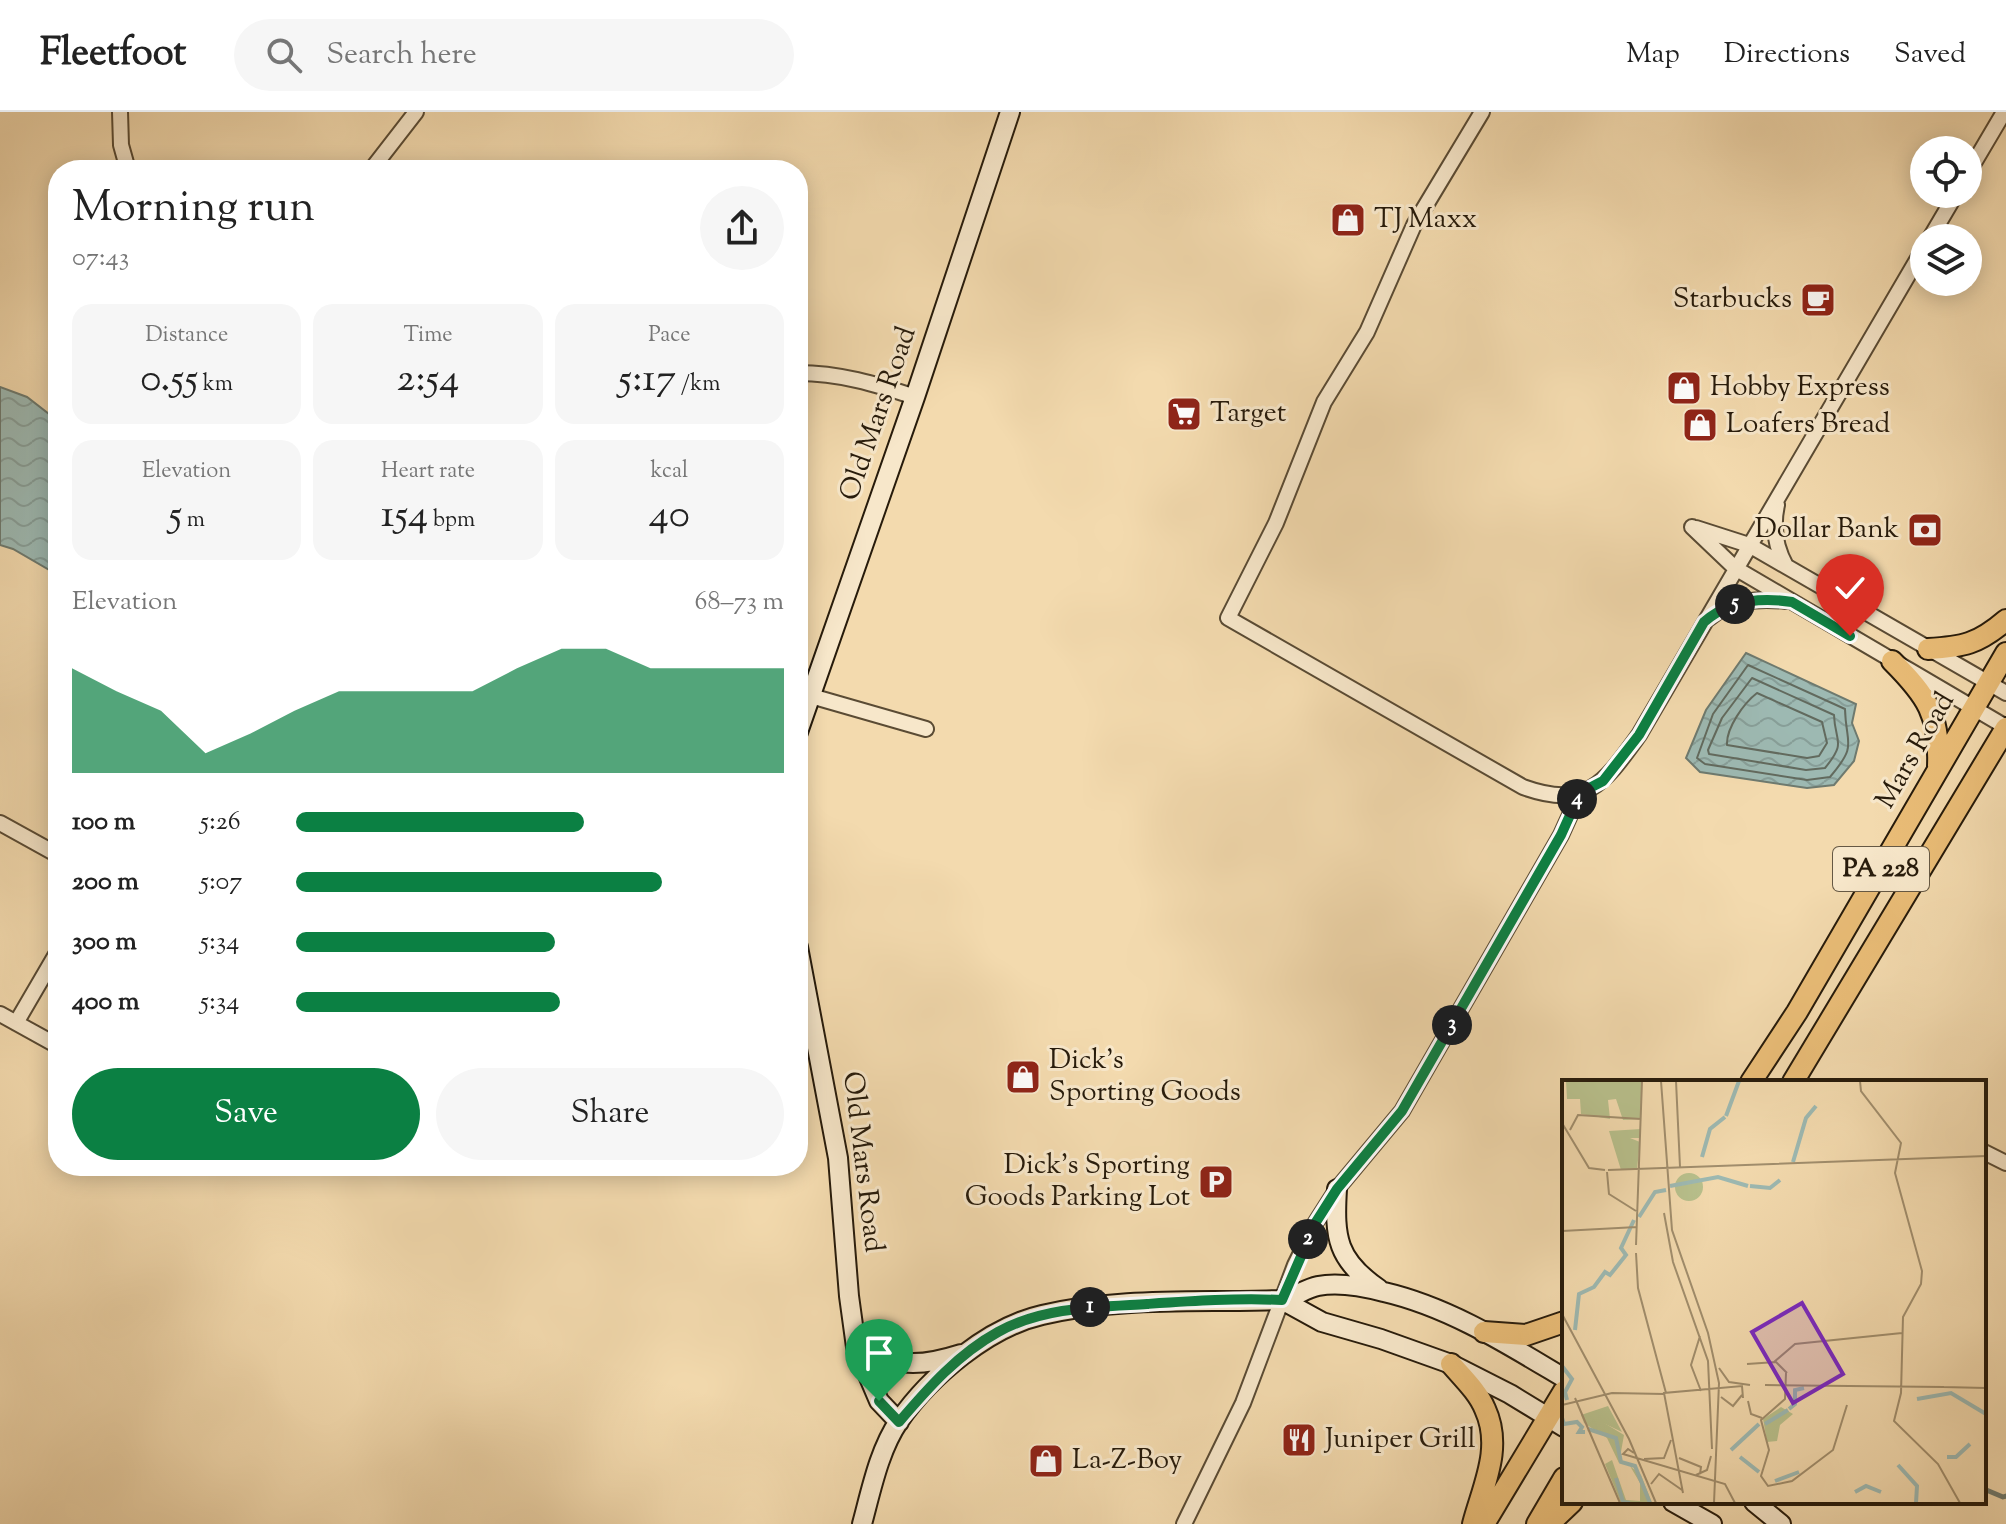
<!DOCTYPE html>
<meta charset="utf-8">
<style>
:root{--surface:#fff;--page:#f6f6f6;--text:#222;--muted:#767676;--line:#e0e0e0;--accent:#0b8043}
body{margin:0;font-family:"Sorts Mill Goudy",serif;background:var(--page);color:var(--text);height:100vh;display:flex;flex-direction:column;font-size:30px;white-space:nowrap}
*{box-sizing:border-box;margin:0}
p{font-size:26px;color:var(--muted)}
.icon{flex:none;width:44px;height:44px;fill:none;stroke:currentColor;stroke-width:2;stroke-linecap:round;stroke-linejoin:round}
.map{position:relative;flex:1;overflow:hidden}
.side{position:absolute;left:48px;top:48px;width:760px;height:1016px;display:flex;flex-direction:column;background:var(--surface);border-radius:32px;box-shadow:0 4px 20px #0003}
.side>*{flex:none}
.fabs{position:absolute;left:1910px;top:24px;display:grid;gap:16px}
.fabs a{display:grid;place-items:center;width:72px;height:72px;border-radius:50%;background:var(--surface);box-shadow:0 4px 20px #0003;font-size:40px}
.pin{position:absolute;display:grid;place-items:center;width:68px;height:68px;color:#fff;margin:-82px -34px;border-radius:50% 50% 50% 0;rotate:-45deg;box-shadow:0 0 8px #0007}
.pin .icon{rotate:45deg}
.km{position:absolute;width:40px;height:40px;margin:-20px;border-radius:50%;background:#222;color:#fff;font-size:22px;line-height:40px;text-align:center}
.round{display:grid;place-items:center;flex:none;width:84px;height:84px;border-radius:42px;background:var(--page)}
.overview{display:flex;align-items:center;justify-content:space-between;height:136px;padding:0 24px}
h1{font-size:44px;font-weight:600;line-height:60px}
.stats{display:grid;grid-template-columns:repeat(3,1fr);gap:12px;height:136px;padding:8px 24px}
.stats div{display:grid;align-content:center;border-radius:20px;background:var(--page);text-align:center}
.stats b{font-size:40px;font-weight:600}
.stats small{font-size:22px;font-weight:400}
.stats p{font-size:22px}
.chart{height:224px;padding:16px 24px}
.chart p{display:flex;justify-content:space-between}
.chart svg{width:100%;height:144px;margin-top:8px;fill:var(--accent);opacity:.7}
.primary-button{display:flex;gap:16px;margin-top:auto;padding:16px 24px}
.primary-button a{flex:1;height:92px;border-radius:48px;background:var(--accent);color:#fff;font-size:32px;font-weight:600;line-height:92px;text-align:center}
.primary-button a+a{background:var(--page);color:var(--text)}
ul{padding:0 24px;list-style:none;font-size:26px}
li{display:grid;grid-template-columns:128px 96px 1fr;align-items:center;height:60px}
li i{height:20px;border-radius:10px;background:var(--accent)}
header{display:flex;align-items:center;gap:48px;box-sizing:border-box;height:112px;padding:0 40px;background:var(--surface);border-bottom:2px solid var(--line)}
header strong{font-size:38px}
nav{display:flex;gap:44px;margin-inline-start:auto;font-size:28px}
.search{width:560px;height:72px;background:var(--page);display:flex;align-items:center;gap:20px;box-sizing:border-box;padding:0 28px;border-radius:44px;color:var(--muted);font-size:30px}
.map>svg:first-child{display:block}
.water{fill:url(#water-waves);stroke:#6e7a6f;stroke-width:2}
.lines{fill:none;stroke-linecap:round;stroke-linejoin:round}
.shore{stroke:#626a5e;stroke-width:2}
.stream{stroke:#6e7a6f;stroke-width:5}
.street-casing{stroke:#5a4b34;stroke-width:18}
.secondary-casing{stroke:#271b0b;stroke-width:22}
.primary-casing{stroke:#271b0b;stroke-width:24}
.street{stroke:#f7e7ca;stroke-width:14}
.secondary{stroke:#f7e7ca;stroke-width:18}
.primary{stroke:#eabd77;stroke-width:20}
.route-casing{stroke:#fff;stroke-width:16}
.route{stroke:#0b8043;stroke-width:10}
.labels{text-anchor:middle;dominant-baseline:central;stroke-width:6;stroke-linejoin:round;paint-order:stroke}
.shield{fill:#f7e7ca;stroke:#655844;stroke-width:2}
.shield-label{font-size:26px;font-weight:bold;fill:#271b0b}
.poi-label{font-size:28px;fill:#271b0b;stroke:#f7e7ca;text-anchor:start}
.street-label{font-size:28px;fill:#271b0b;stroke:#f7e7ca}
.inset-river{fill:none;stroke:#9db9b2;stroke-width:4}
.inset-road{fill:none;stroke:#a18e6d;stroke-width:2}
.view{fill:#7b2cbf;fill-opacity:0.15;stroke:#7b2cbf;stroke-width:4}
.inset-edge{fill:none;stroke:#271b0b;stroke-width:4}
</style>
<header>
<strong>Fleetfoot</strong>
<div class="search"><svg class="icon" aria-label="search" viewBox="0 0 24 24"><circle cx="10" cy="10" r="6"/><path d="M15 15l6 6"/></svg>Search here</div>
<nav><a>Map</a><a>Directions</a><a>Saved</a></nav>
</header>
<div class="map">
<svg width="2006" height="1412" viewBox="0 0 2006 1412">
<defs>
<pattern id="water-waves" width="16" height="10" patternUnits="userSpaceOnUse" patternTransform="scale(2)"><rect width="16" height="10" fill="#9db9b2"/><path d="M0 5q4-4 8 0t8 0" fill="none" stroke="#879e98"/></pattern>
</defs>
<rect width="100%" height="100%" fill="#f3daae"/>
<filter id="stains"><feTurbulence type="fractalNoise" baseFrequency=".0025" numOctaves="4"/><feColorMatrix values="0 0 0 0 .2 0 0 0 0 .09 0 0 0 0 .02 0 0 0 .5 -.17"/></filter>
<radialGradient id="worn" r=".72"><stop offset=".6" stop-color="#630" stop-opacity="0"/><stop offset="1" stop-color="#630" stop-opacity=".3"/></radialGradient>
<path class="water" d="M 0,275 L 27,285 L 58,309 L 58,463 L 13,437 L 0,433 Z
M 1746,541 L 1856,592 L 1852,611 L 1859,629 L 1854,649 L 1834,673 L 1807,676 L 1700,660 L 1686,646 L 1706,598 Z"/>
<g class="lines">
<path class="shore" d="M 1748,553 L 1845,597 C 1846,634 1858,632 1830,665 L 1807,668 L 1705,652 L 1697,646 L 1713,602 Z
M 1752,566 L 1834,603 C 1835,631 1847,629 1825,656 L 1806,658 L 1709,642 L 1708,638 L 1722,606 Z
M 1757,581 L 1822,610 L 1827,631 L 1819,644 L 1807,646 L 1727,633 C 1726,616 1744,591 1757,581 Z"/>
<path class="stream" d="M 1984,1377 L 2003,1385 L 2006,1384"/>
<defs>
<path id="street" d="M 120,0 L 121,33 L 128,58
M 1482,0 L 1414,113 L 1367,220 L 1324,290 L 1276,411 L 1228,506 L 1523,675 C 1587,698 1605,670 1639,623 L 1924,136
M 371,58 L 416,0
M 1968,61 L 2004,0
M 1930,126 L 1956,82
M 798,261 C 839,261 876,272 915,285
M 1777,393 C 1772,415 1775,434 1786,454
M 1692,415 L 1735,456 L 2006,615
M 1696,416 L 1749,433 L 2006,581
M 1708,507 C 1730,488 1758,486 1786,489
M 811,584 L 926,617
M 0,711 L 58,743
M 0,902 L 58,934
M 16,911 L 58,839
M 1984,1040 L 2006,1051
M 1184,1412 L 1243,1291 L 1295,1153 L 1316,1110 L 1337,1077 L 1402,999 L 1561,723 L 1580,681"/>
<path id="secondary" d="M 798,620 L 915,285 L 1010,0
M 798,835 L 838,1046 L 849,1184 L 856,1235 L 879,1289 L 899,1310
M 1337,1077 C 1334,1126 1337,1148 1379,1177
M 1282,1188 L 1322,1210 L 1381,1227 L 1451,1252 L 1510,1282 L 1564,1315
M 855,1219 C 886,1258 917,1256 961,1242
M 1673,1390 L 1712,1412
M 1754,1390 L 1781,1412
M 862,1412 C 871,1379 879,1338 899,1309 C 930,1264 989,1215 1042,1203 C 1119,1185 1200,1191 1278,1188 C 1292,1187 1304,1177 1318,1174 C 1338,1170 1365,1175 1384,1180 C 1449,1195 1507,1232 1564,1266"/>
<path id="primary" d="M 1928,537 C 1963,535 1978,532 2006,508
M 1892,549 C 1927,584 1940,603 1938,654
M 1751,970 L 1797,900 L 2006,541
M 1793,970 L 2006,616
M 1484,1220 L 1526,1223 L 1564,1210
M 1451,1252 C 1463,1266 1478,1280 1485,1297 C 1503,1336 1483,1374 1473,1412
M 1484,1412 L 1564,1279
M 1537,1412 L 1564,1366
M 1549,1412 L 1572,1390"/>
</defs>
<use href="#street" class="street-casing"/>
<use href="#secondary" class="secondary-casing"/>
<use href="#primary" class="primary-casing"/>
<use href="#street" class="street"/>
<use href="#secondary" class="secondary"/>
<use href="#primary" class="primary"/>
</g>
<g class="lines">
<defs>
<path id="route" d="M 879,1289 L 899,1310 C 928,1276 958,1242 998,1220 C 1043,1195 1097,1195 1147,1192 C 1192,1189 1236,1186 1282,1188 L 1316,1110 L 1337,1077 L 1402,999 L 1561,723 L 1580,681 L 1603,669 L 1639,623 L 1704,510 C 1729,488 1760,485 1792,490 L 1850,524"/>
</defs>
<use href="#route" class="route-casing"/>
<use href="#route" class="route"/>
</g>
<defs>
<symbol id="shop-square" viewBox="-11 -11 22 22"><rect x="-9" y="-9" width="18" height="18" rx="4" fill="#8f2418" stroke="#f7e7ca"/><path d="M-5-2.5h2.3a2.7 3.5 0 0 1 5.4 0H5L5.5 6h-11ZM-1.5-2.5h3a1.5 2.3 0 0 0-3 0Z" fill="#fff"/></symbol>
<symbol id="cafe-square" viewBox="-11 -11 22 22"><rect x="-9" y="-9" width="18" height="18" rx="4" fill="#8f2418" stroke="#f7e7ca"/><path d="M-5.5-4.5H6V0H3Q3 3.5 0 3.5H-2.5Q-5.5 3.5-5.5 0ZM3-3.2v2h1.7v-2ZM-6 4.5H4V6H-6Z" fill="#fff"/></symbol>
<symbol id="supermarket-square" viewBox="-11 -11 22 22"><rect x="-9" y="-9" width="18" height="18" rx="4" fill="#8f2418" stroke="#f7e7ca"/><path d="M-6-5.5h2.5l.6 2H6L4.5 2H-2.5L-4.4-4H-6ZM-1.5 3.2a1.3 1.3 0 1 0 .1 0ZM3 3.2a1.3 1.3 0 1 0 .1 0Z" fill="#fff"/></symbol>
<symbol id="bank-square" viewBox="-11 -11 22 22"><rect x="-9" y="-9" width="18" height="18" rx="4" fill="#8f2418" stroke="#f7e7ca"/><path d="M-6-4H6V4H-6ZM0-2.3a2.3 2.3 0 1 0 0 4.6a2.3 2.3 0 1 0 0-4.6Z" fill="#fff"/></symbol>
<symbol id="parking-square" viewBox="-11 -11 22 22"><rect x="-9" y="-9" width="18" height="18" rx="4" fill="#8f2418" stroke="#f7e7ca"/><path d="M-3.5-5.5H1a3.5 3.5 0 0 1 0 7H-1V5.5H-3.5ZM-1-3.4V-.6H.8a1.4 1.4 0 0 0 0-2.8Z" fill="#fff"/></symbol>
<symbol id="restaurant-square" viewBox="-11 -11 22 22"><rect x="-9" y="-9" width="18" height="18" rx="4" fill="#8f2418" stroke="#f7e7ca"/><path d="M-5-6h1v4h1v-4h1v4h1v-4h1v5L-1.5 .5V6h-2V.5L-5-1ZM5-6V6H3V1.5H1.5Q1.5-4 5-6Z" fill="#fff"/></symbol>
</defs>
<g fill-rule="evenodd">
<use href="#shop-square" x="1328" y="88" width="40" height="40"/>
<use href="#cafe-square" x="1798" y="168" width="40" height="40"/>
<use href="#shop-square" x="1664" y="256" width="40" height="40"/>
<use href="#supermarket-square" x="1164" y="282" width="40" height="40"/>
<use href="#shop-square" x="1680" y="293" width="40" height="40"/>
<use href="#bank-square" x="1905" y="398" width="40" height="40"/>
<use href="#shop-square" x="1003" y="945" width="40" height="40"/>
<use href="#parking-square" x="1196" y="1050" width="40" height="40"/>
<use href="#restaurant-square" x="1279" y="1308" width="40" height="40"/>
<use href="#shop-square" x="1026" y="1329" width="40" height="40"/>
</g>
<g class="labels">
<rect class="shield" x="1833" y="735" width="96" height="44" rx="6"/>
<g class="shield-label">
<text x="1881" y="757">PA 228</text>
</g>
<g class="poi-label">
<text x="1374" y="108">TJ Maxx</text>
<text x="1792" y="188" text-anchor="end">Starbucks</text>
<text x="1710" y="276">Hobby Express</text>
<text x="1210" y="302">Target</text>
<text x="1726" y="313">Loafers Bread</text>
<text x="1899" y="418" text-anchor="end">Dollar Bank</text>
<text x="1049" y="949">Dick's<tspan x="1049" dy="32">Sporting Goods</tspan></text>
<text x="1190" y="1054" text-anchor="end">Dick's Sporting<tspan x="1190" dy="32">Goods Parking Lot</tspan></text>
<text x="1325" y="1328">Juniper Grill</text>
<text x="1072" y="1349">La-Z-Boy</text>
</g>
<g class="street-label">
<text transform="translate(879 302) rotate(-71)">Old Mars Road</text>
<text transform="translate(1916 639) rotate(-60)">Mars Road</text>
<text transform="translate(862 1050) rotate(83)">Old Mars Road</text>
</g>
</g>
<g transform="translate(1562 968)">
<rect width="424" height="424" fill="#f3daae"/>
<path d="M 79,49 L 78,58 L 68,58 L 78,62 L 75,89 L 59,90 L 47,51 ZM113 107a14 14 0 1 1 28 0a14 14 0 1 1-28 0ZM 46,326 L 60,352 L 41,343 L 22,343 L 19,335 Z" fill="#b8c08c"/>
<path d="M 219,327 L 231,334 L 218,345 L 215,361 L 205,362 L 201,339 ZM 39,341 L 62,355 L 57,383 L 45,358 L 22,343 ZM 50,380 L 64,420 L 78,421 L 78,403 L 68,386 L 79,395 L 90,423 L 59,423 L 43,384 Z" fill="#b8c08c"/>
<path d="M 4,1 L 80,1 L 79,39 L 61,40 L 54,19 L 46,20 L 48,39 L 19,34 L 18,19 L 5,19 Z" fill="#b8c08c"/>
<path class="inset-river" d="M 164,36 L 177,1M 140,77 L 148,49 L 163,37M 231,82 L 244,38 L 254,26M 108,106 L 156,97 L 186,106M 188,106 L 208,108 L 218,100M 77,137 L 93,112 L 104,110M 13,250 L 17,214 L 32,207 L 43,192 L 48,195 L 64,175 L 59,168 L 72,140M 0,286 L 10,299 L 3,312 L 5,320M 355,319 L 389,313 L 424,334M 227,329 L 233,324 L 233,310 L 242,308M 0,338 L 2,344 L 15,342 L 20,347 L 17,352 L 23,352M 203,344 L 226,330M 26,349 L 54,358 L 59,382 L 73,386 L 88,423M 169,370 L 197,344M 178,377 L 197,392M 385,377 L 394,377 L 408,364M 336,385 L 355,406 L 354,423M 54,398 L 61,422 L 68,423M 213,401 L 237,392M 293,412 L 304,406 L 319,412"/>
<path class="inset-road" d="M 99,1 L 110,150 L 146,253 L 157,303 L 152,423M 114,1 L 118,87M 298,1 L 299,11 L 339,63 L 333,93 L 360,191 L 359,204 L 341,237 L 339,313 L 332,341 L 376,384 L 398,423M 0,43 L 27,88 L 43,90M 8,50 L 16,35 L 79,39M 46,90 L 424,76M 45,92 L 47,114 L 74,131M 102,133 L 111,182 L 146,281 L 150,369M 0,151 L 75,147M 74,165 L 80,1M 74,173 L 76,208 L 104,313M 0,234 L 67,359 L 94,423M 138,256 L 129,285 L 139,311M 212,282 L 233,264 L 340,253M 185,284 L 214,282 L 225,293M 157,288 L 167,302 L 188,305M 224,293 L 223,319 L 199,340 L 207,370 L 199,396 L 206,406 L 230,401 L 271,370 L 285,325M 203,305 L 382,307M 381,307 L 424,308M 159,317 L 171,326 L 180,315M 13,318 L 58,423M 186,321 L 189,334 L 200,338M 0,325 L 50,313 L 102,314M 72,373 L 66,369 L 61,374 L 163,404 L 173,423M 117,378 L 139,387 L 138,394M 82,379 L 102,378 L 109,360M 134,395 L 145,390 L 149,376M 89,404 L 97,394 L 120,410M 121,413 L 102,313 L 180,306 L 181,318"/>
<path class="view" d="M 240,223 L 281,294 L 231,323 L 190,252 Z"/>
<rect width="424" height="424" class="inset-edge"/>
</g>
<rect width="100%" height="100%" filter="url(#stains)"/>
<rect width="100%" height="100%" fill="url(#worn)"/>
</svg>
<div class="fabs">
<a><svg class="icon" aria-label="locate" viewBox="0 0 24 24"><circle cx="12" cy="12" r="6"/><path d="M12 2v4M12 18v4M2 12h4M18 12h4"/></svg></a>
<a><svg class="icon" aria-label="layers" viewBox="0 0 24 24"><path d="M12 4l9 5-9 5-9-5zM3 14l9 5 9-5"/></svg></a>
</div>
<div class="pin" style="left:879px;top:1289px;background:#1e9e55"><svg class="icon" aria-label="arrive" viewBox="0 0 24 24"><path d="M6 21V4h12l-3 4 3 4H6"/></svg></div>
<div class="pin" style="left:1850px;top:524px;background:#d93025"><svg class="icon" aria-label="check" viewBox="0 0 24 24"><path d="M5 12l5 5 9-10"/></svg></div>
<b class="km" style="left:1090px;top:1195px">1</b>
<b class="km" style="left:1308px;top:1127px">2</b>
<b class="km" style="left:1452px;top:913px">3</b>
<b class="km" style="left:1577px;top:687px">4</b>
<b class="km" style="left:1735px;top:492px">5</b>
<section class="side">
<div class="overview"><div><h1>Morning run</h1><p>07:43</p></div><a class="round"><svg class="icon" aria-label="share" viewBox="0 0 24 24"><path d="M12 15V3M7 8l5-5 5 5M5 13v7h14v-7"/></svg></a></div>
<div class="stats">
<div><p>Distance</p><b>0.55<small> km</small></b></div>
<div><p>Time</p><b>2:54</b></div>
<div><p>Pace</p><b>5:17<small> /km</small></b></div>
</div>
<div class="stats">
<div><p>Elevation</p><b>5<small> m</small></b></div>
<div><p>Heart rate</p><b>154<small> bpm</small></b></div>
<div><p>kcal</p><b>40</b></div>
</div>
<div class="chart"><p><span>Elevation</span>68–73 m</p>
<svg viewBox="0 0 160 44" preserveAspectRatio="none"><path d="M0 44V12L10 19L20 25L30 38L40 32L50 25L60 19L70 19L80 19L90 19L100 12L110 6L120 6L130 12L140 12L150 12L160 12V44z"/></svg>
</div>
<ul>
<li><b>100 m</b>5:26<i style="width:59%"></i></li>
<li><b>200 m</b>5:07<i style="width:75%"></i></li>
<li><b>300 m</b>5:34<i style="width:53%"></i></li>
<li><b>400 m</b>5:34<i style="width:54%"></i></li>
</ul>
<div class="primary-button"><a>Save</a><a>Share</a></div>
</section>
</div>
